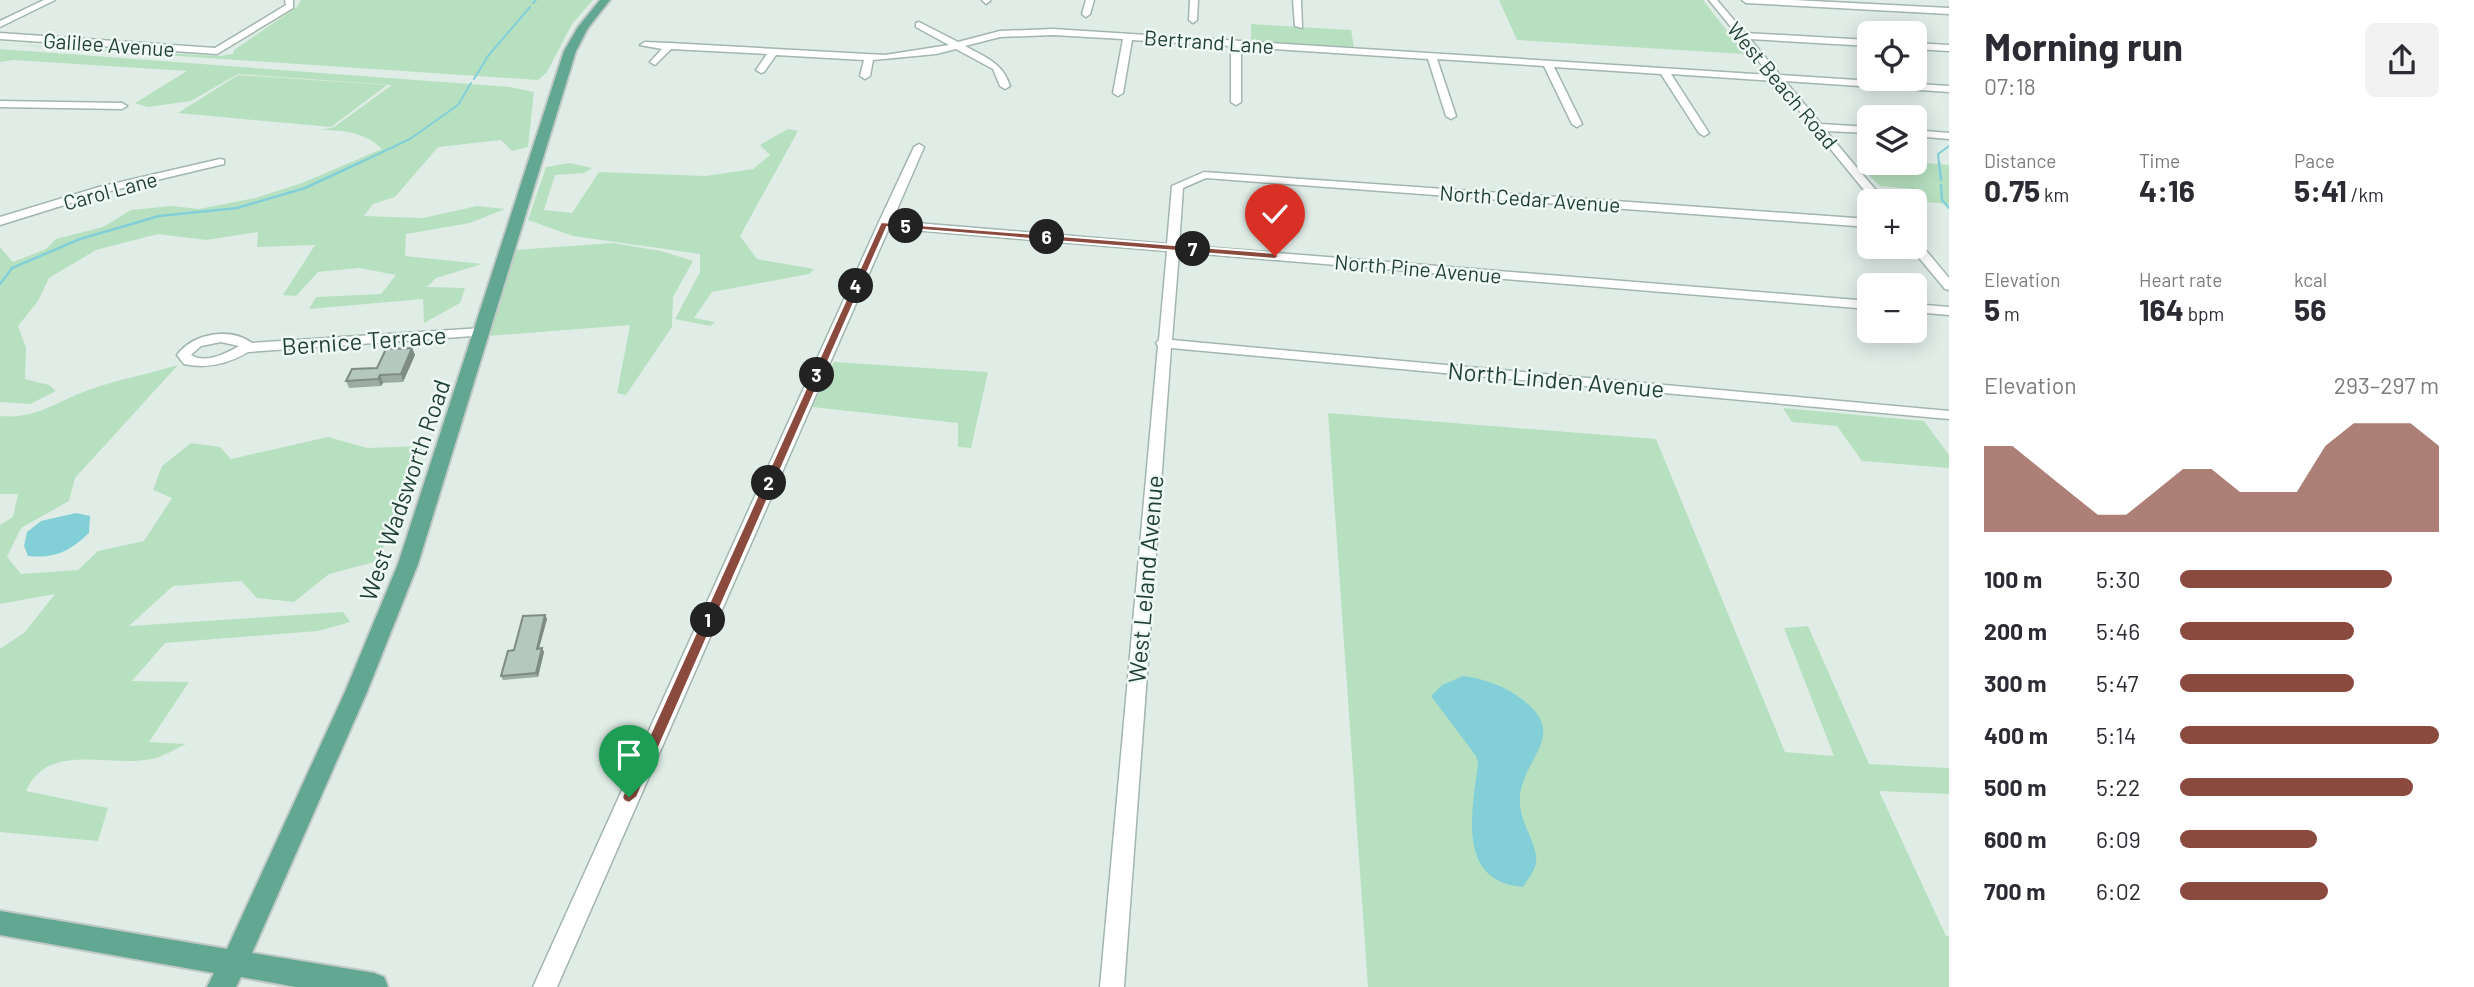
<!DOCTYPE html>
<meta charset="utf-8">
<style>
:root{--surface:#fff;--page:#f2f2f3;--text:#2b2b33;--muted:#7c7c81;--accent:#8a4a3e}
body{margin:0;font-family:Barlow,sans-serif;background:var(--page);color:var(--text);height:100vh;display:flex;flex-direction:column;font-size:26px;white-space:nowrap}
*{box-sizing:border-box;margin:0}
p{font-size:23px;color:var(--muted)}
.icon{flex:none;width:38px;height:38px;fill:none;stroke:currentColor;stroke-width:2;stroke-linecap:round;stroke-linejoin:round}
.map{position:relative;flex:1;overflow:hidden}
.details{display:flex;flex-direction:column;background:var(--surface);width:525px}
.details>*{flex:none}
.tools{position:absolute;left:1857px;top:21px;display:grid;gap:14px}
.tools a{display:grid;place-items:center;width:70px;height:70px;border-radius:10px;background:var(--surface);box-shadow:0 4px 18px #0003;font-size:35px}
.pin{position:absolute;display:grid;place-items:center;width:60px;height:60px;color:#fff;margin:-72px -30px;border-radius:50% 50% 50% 0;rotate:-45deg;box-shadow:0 0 7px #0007}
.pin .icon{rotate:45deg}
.km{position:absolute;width:35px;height:35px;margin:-18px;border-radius:50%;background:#222;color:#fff;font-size:19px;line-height:35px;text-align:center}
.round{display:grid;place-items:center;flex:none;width:74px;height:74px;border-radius:10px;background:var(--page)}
.summary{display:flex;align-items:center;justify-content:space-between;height:119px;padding:0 35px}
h1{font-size:38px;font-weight:700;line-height:52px}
.figures{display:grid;grid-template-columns:repeat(3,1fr);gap:10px;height:119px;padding:7px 35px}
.figures div{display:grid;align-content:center}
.figures b{font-size:30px;font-weight:700}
.figures small{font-size:19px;font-weight:400}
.figures p{font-size:19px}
.chart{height:196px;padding:14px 35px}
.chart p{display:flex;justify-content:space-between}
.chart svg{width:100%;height:126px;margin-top:7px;fill:var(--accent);opacity:.7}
ul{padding:0 35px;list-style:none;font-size:23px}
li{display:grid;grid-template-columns:112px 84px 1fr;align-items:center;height:52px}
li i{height:18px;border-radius:9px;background:var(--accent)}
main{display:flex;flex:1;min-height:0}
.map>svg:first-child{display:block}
.green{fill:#b7e0c0}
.water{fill:#83cfd7}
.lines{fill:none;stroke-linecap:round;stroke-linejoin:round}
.stream-far1{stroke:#83cfd7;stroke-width:2}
.stream{stroke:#83cfd7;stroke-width:2.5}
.minor-casing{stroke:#a2b5ae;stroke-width:3}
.major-casing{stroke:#c0c9c6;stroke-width:4}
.minor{fill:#fff;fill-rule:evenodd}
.major{fill:#61a791;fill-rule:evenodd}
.wall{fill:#9caca4}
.shaded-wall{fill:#7f8c86}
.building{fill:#b5c8bf;stroke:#7f8c86;stroke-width:2}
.route{fill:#8a4a3e;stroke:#fff;stroke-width:2}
.labels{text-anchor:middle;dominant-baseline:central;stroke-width:5;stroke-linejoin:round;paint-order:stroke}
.far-street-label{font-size:21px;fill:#1f3f35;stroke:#f1f9f5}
.street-label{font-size:24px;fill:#1f3f35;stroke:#f1f9f5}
</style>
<main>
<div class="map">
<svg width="1949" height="987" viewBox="0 0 1949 987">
<rect width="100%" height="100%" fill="#e0ede7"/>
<path class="green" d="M 301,0 L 593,0 L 572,24 L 547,72 L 538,80 L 0,44 L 220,56 L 233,54 L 234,50 L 297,7 Z
M 1499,0 L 1703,0 L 1745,54 L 1517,40 Z
M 1251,24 L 1351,30 L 1354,47 L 1251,41 Z
M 0,49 L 510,87 L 534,92 L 528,147 L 512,151 L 501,140 L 438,147 L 395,197 L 373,204 L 364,216 L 423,218 L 477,206 L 505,209 L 470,223 L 406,234 L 405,256 L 482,264 L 436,278 L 427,287 L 465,288 L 460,303 L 424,323 L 423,299 L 309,309 L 316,297 L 381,294 L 396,275 L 359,268 L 318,272 L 296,296 L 283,295 L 315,245 L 257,247 L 258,232 L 206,240 L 158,234 L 96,250 L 49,278 L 38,301 L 18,326 L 26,348 L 25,379 L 49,385 L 56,391 L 30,404 L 0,402 L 0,247 L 13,262 L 46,249 L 56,239 L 103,227 L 131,210 L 171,206 L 199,209 L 255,198 L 302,183 L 382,149 C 366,133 344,130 322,130 L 334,127 L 392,85 L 238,74 L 191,101 L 148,107 L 135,103 L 187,71 L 13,60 L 0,62 Z
M 238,75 L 387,85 L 331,127 L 178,113 Z
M 788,129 L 798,131 L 740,236 L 757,259 L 814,269 L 809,274 L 712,292 L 694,318 L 715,322 L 710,326 L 675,319 L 700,272 L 700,254 L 573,236 L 528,220 L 546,167 L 569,163 L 592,168 L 584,173 L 555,175 L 544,210 L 572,213 L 599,172 L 706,176 L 753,169 L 770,155 L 760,145 Z
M 1915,162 L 1949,165 L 1949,204 L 1926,202 L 1914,189 L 1880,186 L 1864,171 L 1902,174 Z
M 613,243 L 661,251 L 693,261 L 673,297 L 672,327 L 626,395 L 617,393 L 630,325 L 487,336 L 514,250 Z
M 834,362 L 988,372 L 971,448 L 958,447 L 958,423 L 812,407 Z
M 178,365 L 75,478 L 69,501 L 21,528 L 7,557 L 21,574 L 78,570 L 98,551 L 144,541 L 172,498 L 153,490 L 162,466 L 191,443 L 220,447 L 231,459 L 328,437 L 367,448 L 422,446 L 378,561 L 329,574 L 294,602 L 257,598 L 241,581 L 173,586 L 129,626 L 343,612 L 350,622 L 318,631 L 165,643 L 132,681 L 189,682 L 149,742 L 186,744 C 175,749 163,757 151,759 C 109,768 48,741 26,791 L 108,808 L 98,841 L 0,832 L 0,649 L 25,632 L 55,594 L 0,604 L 0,525 L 13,517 L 18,494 L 0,494 L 0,416 C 31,419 51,406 78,394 C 109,381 145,375 178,365 Z
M 1783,408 L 1924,421 L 1949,455 L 1949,468 L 1862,461 L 1837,426 L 1792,422 Z
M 1328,413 L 1656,439 L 1785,752 L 1834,756 L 1784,628 L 1808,626 L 1869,764 L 1949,768 L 1949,794 L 1879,791 L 1946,936 L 1949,936 L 1949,987 L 1368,987 Z"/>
<path class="water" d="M 76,513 L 90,516 L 89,533 C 70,551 55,559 28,556 L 24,546 L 27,532 L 41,521 Z
M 1463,676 C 1485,679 1505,686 1523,700 C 1568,735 1525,756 1520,795 C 1517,821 1539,844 1536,863 C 1535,871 1527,880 1523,887 C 1456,882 1472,811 1478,764 L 1476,756 L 1431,696 L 1442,685 Z"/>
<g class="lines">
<path class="stream-far1" d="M 533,3 L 536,0
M 474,79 L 488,56 L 530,7
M 357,164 L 410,139 L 458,105 L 471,83
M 1939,164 L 1938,154 L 1949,146"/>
<path class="stream" d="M 1939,162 L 1941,180
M 1941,185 L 1942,200 L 1949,208
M 0,284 L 12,268 L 80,239 L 159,216 L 237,208 L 305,188 L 361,162"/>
<defs>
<path id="minor" d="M 44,0 L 55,0 L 0,27 L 0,21 Z
M 285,0 L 293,0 L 293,8 L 217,54 L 0,39 L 0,33 L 215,48 L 286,5 Z
M 982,0 L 990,0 L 990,1 L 986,4 Z
M 1086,0 L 1094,0 L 1090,14 L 1086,17 L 1082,14 Z
M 1190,0 L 1198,0 L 1197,20 L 1193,23 L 1189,20 Z
M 1293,0 L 1301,0 L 1302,28 L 1295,26 Z
M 1709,0 L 1717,0 L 1745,33 L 1869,40 L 1869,46 L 1750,39 L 1780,75 L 1949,86 L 1949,92 L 1785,81 L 1821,124 L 1869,127 L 1869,133 L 1826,131 L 1885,201 L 1873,201 L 1775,81 L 1671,74 L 1709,133 L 1704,136 L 1699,133 L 1661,74 L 1554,67 L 1582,124 L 1577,127 L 1572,124 L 1544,66 L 1437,59 L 1456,116 L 1451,119 L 1446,116 L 1428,59 L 1241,47 L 1241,102 L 1236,105 L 1231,102 L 1231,46 L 1132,40 L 1123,93 L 1118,96 L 1113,93 L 1123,39 L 1053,35 L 1000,37 L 965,46 C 985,57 1003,63 1010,86 L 1005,89 L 1000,86 L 993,69 L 956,49 L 936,54 L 873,60 L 870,76 L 865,79 L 860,76 L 864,60 L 776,55 L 764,72 L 761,73 L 756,70 L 767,54 L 671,49 L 655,65 L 650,62 L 662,49 L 640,45 L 645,42 L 669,43 L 885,55 L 949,45 L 916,27 L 916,23 L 919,22 L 958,42 L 1000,31 L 1053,29 L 1770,75 Z
M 1742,0 L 1793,0 L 1949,8 L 1949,14 L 1746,3 Z
M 1914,43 L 1949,45 L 1949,51 L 1914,49 Z
M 0,101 L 122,103 L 127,106 L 122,109 L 0,107 Z
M 1914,130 L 1949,133 L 1949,139 L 1914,136 Z
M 919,144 L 924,147 L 892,221 L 1167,244 L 1172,186 L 1204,172 L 1869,219 L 1869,227 L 1206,178 L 1183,188 L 1179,245 L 1869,301 L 1869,309 L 1179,252 L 1172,340 L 1949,411 L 1949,419 L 1171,348 L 1124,987 L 1100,987 L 1158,346 L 1156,343 L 1159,340 L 1167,251 L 889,228 L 557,987 L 533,987 L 878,224 L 914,147 Z
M 220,159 L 224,160 L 224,164 L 106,192 L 0,225 L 0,217 L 99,187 Z
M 1914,241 L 1918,241 L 1949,278 L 1949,290 L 1945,289 L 1910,247 L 1914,247 Z
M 1914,304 L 1949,307 L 1949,315 L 1914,312 Z
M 482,328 L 489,332 L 487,335 L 248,352 C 228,364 207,369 184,364 L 177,355 C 193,333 230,327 252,343 ZM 221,342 L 239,346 C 225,354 205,364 191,355 L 201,346 Z"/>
<path id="major" d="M 600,0 L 610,0 L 588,28 L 576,51 L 418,564 L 367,692 L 252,953 L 374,973 L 384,977 L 388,987 L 296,987 L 241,977 L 236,987 L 207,987 L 214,973 L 0,935 L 0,911 L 227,949 L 345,692 L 398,564 L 564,51 L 578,27 Z"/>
</defs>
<use href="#minor" class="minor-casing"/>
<use href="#major" class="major-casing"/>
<use href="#minor" class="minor"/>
<use href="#major" class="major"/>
</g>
<path class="wall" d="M 412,348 L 415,355 L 403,382 L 383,383 L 381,386 L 349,388 L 346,381 L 377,368 Z
M 545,615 L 547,619 L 539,648 L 544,652 L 538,677 L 503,680 L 501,676 L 514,650 Z"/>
<path class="shaded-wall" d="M 412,348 L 415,355 L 403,382 L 401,374 Z
M 380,375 L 383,383 L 381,386 L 378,379 Z
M 545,615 L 547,619 L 538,652 L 537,649 Z
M 542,648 L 544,652 L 538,677 L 536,673 Z"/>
<path class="building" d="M 412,348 L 401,374 L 380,375 L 378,379 L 346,381 L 352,369 L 377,368 L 386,349 Z
M 545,615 L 537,649 L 542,648 L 536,673 L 501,676 L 508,651 L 514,650 L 523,616 Z"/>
<path class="route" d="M 881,222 L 1275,253 L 1279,256 L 1275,259 L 887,227 L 637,797 L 629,803 L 624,801 L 622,797 Z"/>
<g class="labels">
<g class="far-street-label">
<text transform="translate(1209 41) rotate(4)">Bertrand Lane</text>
<text transform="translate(109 44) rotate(4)">Galilee Avenue</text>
<text transform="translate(1783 85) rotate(50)">West Beach Road</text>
<text transform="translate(110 190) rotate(-15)">Carol Lane</text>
<text transform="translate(1530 198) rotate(4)">North Cedar Avenue</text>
<text transform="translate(1418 268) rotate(5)">North Pine Avenue</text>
</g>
<g class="street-label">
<text transform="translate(364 340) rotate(-4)">Bernice Terrace</text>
<text transform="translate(1556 379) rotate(5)">North Linden Avenue</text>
<text transform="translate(404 490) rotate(-71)">West Wadsworth Road</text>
<text transform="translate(1145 579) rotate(-85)">West Leland Avenue</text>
</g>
</g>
</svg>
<div class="tools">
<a><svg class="icon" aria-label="locate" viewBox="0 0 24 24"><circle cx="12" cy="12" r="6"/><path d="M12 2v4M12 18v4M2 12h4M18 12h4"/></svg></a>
<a><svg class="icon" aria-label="layers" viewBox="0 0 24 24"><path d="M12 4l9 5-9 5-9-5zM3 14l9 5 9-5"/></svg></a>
<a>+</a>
<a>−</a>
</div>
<div class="pin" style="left:629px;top:797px;background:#1e9e55"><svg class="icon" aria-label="arrive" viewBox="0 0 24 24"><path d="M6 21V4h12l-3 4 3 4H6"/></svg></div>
<div class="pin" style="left:1275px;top:256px;background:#d93025"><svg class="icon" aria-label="check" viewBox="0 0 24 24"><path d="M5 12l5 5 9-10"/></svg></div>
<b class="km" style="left:708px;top:620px">1</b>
<b class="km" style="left:769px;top:483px">2</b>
<b class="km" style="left:817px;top:375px">3</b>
<b class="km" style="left:856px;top:286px">4</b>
<b class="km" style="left:906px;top:226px">5</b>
<b class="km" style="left:1047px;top:237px">6</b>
<b class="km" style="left:1193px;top:249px">7</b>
</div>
<section class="details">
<div class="summary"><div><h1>Morning run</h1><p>07:18</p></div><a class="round"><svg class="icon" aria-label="share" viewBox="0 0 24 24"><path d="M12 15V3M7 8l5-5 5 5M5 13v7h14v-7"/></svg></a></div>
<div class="figures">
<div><p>Distance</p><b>0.75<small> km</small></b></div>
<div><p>Time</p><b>4:16</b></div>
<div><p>Pace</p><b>5:41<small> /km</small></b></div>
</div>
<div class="figures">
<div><p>Elevation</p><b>5<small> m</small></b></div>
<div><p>Heart rate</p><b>164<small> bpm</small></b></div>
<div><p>kcal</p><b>56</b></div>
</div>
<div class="chart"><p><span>Elevation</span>293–297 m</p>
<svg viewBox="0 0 160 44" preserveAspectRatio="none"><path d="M0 44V14L10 14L20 22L30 30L40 38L50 38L60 30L70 22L80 22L90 30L100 30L110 30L120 14L130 6L140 6L150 6L160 14V44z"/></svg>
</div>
<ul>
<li><b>100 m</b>5:30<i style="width:82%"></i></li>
<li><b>200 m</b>5:46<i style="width:67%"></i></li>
<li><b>300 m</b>5:47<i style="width:67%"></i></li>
<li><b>400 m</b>5:14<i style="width:100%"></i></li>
<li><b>500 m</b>5:22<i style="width:90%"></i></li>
<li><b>600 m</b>6:09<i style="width:53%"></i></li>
<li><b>700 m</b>6:02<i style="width:57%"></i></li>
</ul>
</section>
</main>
